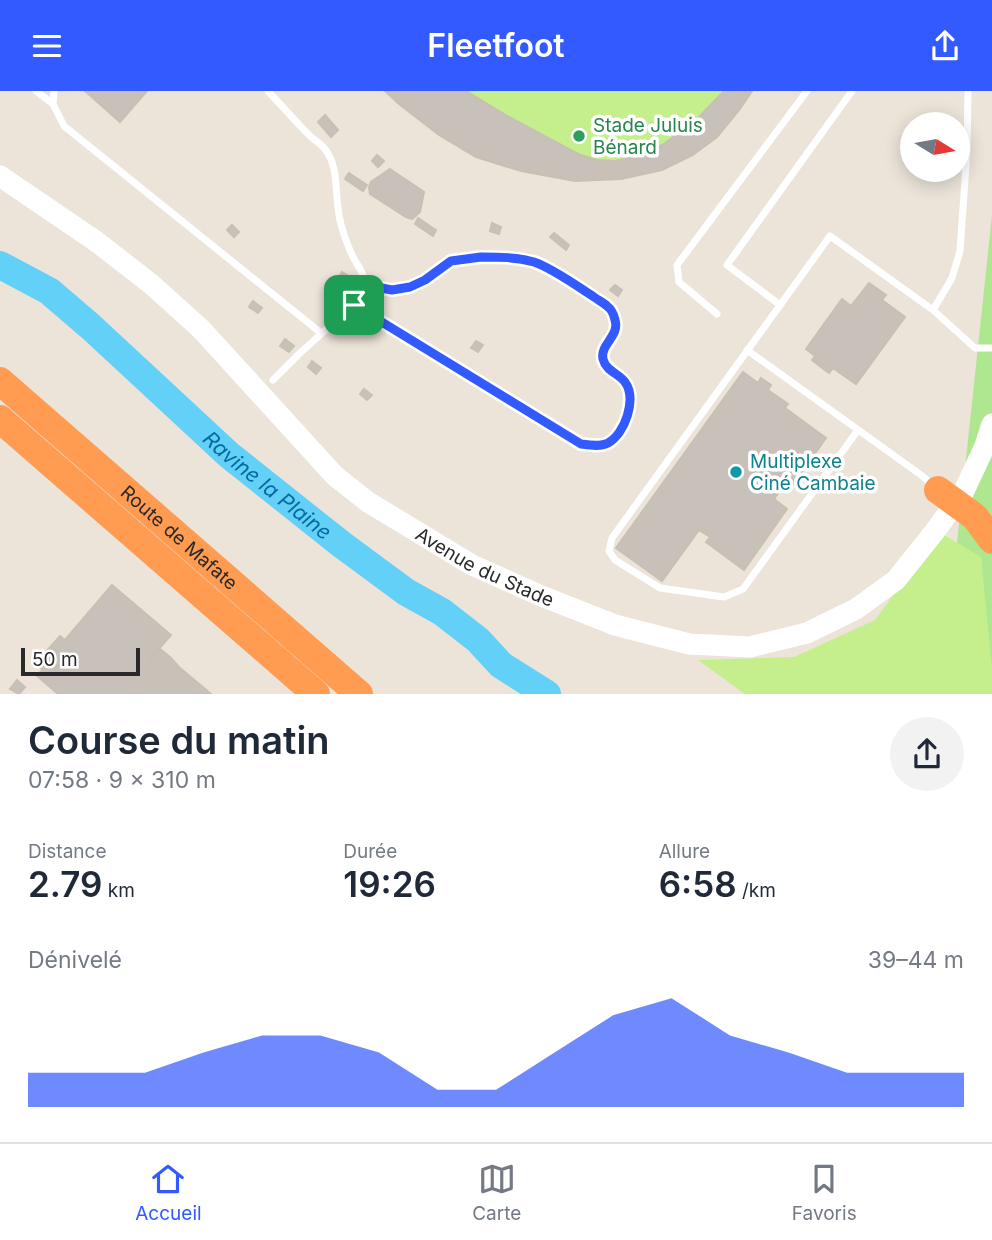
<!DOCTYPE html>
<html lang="fr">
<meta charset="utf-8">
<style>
:root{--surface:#fff;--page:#f2f2f3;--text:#1f2937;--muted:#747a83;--line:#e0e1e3;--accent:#335aff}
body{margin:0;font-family:Inter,sans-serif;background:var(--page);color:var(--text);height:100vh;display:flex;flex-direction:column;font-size:26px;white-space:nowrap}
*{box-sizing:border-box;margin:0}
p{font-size:23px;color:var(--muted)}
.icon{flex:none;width:38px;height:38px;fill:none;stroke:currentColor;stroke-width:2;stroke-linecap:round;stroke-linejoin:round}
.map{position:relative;height:603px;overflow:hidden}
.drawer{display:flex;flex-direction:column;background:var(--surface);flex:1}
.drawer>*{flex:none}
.needle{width:46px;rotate:101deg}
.buttons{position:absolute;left:900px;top:21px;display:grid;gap:14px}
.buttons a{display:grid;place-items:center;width:70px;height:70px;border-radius:50%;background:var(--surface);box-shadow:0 4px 18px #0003;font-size:35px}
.scale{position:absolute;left:21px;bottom:18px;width:119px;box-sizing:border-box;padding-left:7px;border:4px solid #292929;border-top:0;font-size:19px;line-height:24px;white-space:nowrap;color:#292929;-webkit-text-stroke:5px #fff;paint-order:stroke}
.pin{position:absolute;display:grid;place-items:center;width:60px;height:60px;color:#fff;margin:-30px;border-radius:14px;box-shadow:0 4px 10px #0006}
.round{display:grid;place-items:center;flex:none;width:74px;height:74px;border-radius:37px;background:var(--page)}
.summary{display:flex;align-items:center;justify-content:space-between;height:119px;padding:0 28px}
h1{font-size:38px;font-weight:600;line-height:52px}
.metrics{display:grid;grid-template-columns:repeat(3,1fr);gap:10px;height:119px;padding:7px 28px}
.metrics div{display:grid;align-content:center}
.metrics b{font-size:35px;font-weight:600}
.metrics small{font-size:19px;font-weight:400}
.metrics p{font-size:19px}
.chart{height:196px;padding:14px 28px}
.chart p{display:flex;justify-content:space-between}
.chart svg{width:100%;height:126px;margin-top:7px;fill:var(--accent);opacity:.7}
header{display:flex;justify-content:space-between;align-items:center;height:91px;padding:0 28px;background:var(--accent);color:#fff;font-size:32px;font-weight:600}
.tabs{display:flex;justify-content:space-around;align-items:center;height:98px;border-top:2px solid var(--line);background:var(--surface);font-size:19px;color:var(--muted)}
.tabs a{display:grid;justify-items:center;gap:4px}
.tabs .selected{color:var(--accent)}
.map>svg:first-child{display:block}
.green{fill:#afe791}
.pitch{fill:#c5ef8c}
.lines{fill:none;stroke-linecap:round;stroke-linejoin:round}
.river{stroke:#63d0f7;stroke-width:28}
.building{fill:#c7c1b9;stroke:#c7c0b3;stroke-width:2}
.lane{stroke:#fff;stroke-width:7}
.secondary{stroke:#fff;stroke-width:21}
.highway{stroke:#ff9c51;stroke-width:28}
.route-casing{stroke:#fff;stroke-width:14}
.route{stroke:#335aff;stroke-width:9}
.leisure-dot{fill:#2e9e5b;stroke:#fff;stroke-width:2.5}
.culture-dot{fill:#0f9aa8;stroke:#fff;stroke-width:2.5}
.labels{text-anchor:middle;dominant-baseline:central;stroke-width:7;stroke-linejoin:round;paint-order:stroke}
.leisure-label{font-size:19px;fill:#27864d;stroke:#fff;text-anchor:start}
.culture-label{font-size:19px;fill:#0d838f;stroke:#fff;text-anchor:start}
.street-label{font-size:19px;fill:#292929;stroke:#fff}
.water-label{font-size:21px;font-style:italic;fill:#046ba1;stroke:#fff}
</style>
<header><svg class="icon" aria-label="menu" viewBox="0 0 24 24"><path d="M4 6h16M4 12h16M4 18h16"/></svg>Fleetfoot<svg class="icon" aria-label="share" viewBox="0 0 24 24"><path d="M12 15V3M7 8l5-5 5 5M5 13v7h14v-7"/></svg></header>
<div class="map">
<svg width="992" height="603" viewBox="0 0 992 603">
<rect width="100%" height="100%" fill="#ece4d9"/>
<path class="green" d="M 992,124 L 992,603 L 944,574 Z"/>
<path class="pitch" d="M 385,0 L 752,0 L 740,18 L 717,46 L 662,79 L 621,88 L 575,90 L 521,80 L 476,66 L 439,44 Z
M 939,441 L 981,466 L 992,578 L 992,603 L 745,603 L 698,569 L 794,566 L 875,529 Z"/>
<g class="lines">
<path class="river" id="s1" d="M 0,174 L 49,200 L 91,236 L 229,364 L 341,453 L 406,501 L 442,521 L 478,549 L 501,574 L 547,603"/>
</g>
<path class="building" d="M 85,0 L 147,0 L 120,31 Z
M 385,0 L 466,0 L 509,26 L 578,63 L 597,69 L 615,70 L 637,65 L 664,53 L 699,26 L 724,0 L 752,0 L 740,18 L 717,46 L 693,64 L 662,79 L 621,88 L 575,90 L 521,80 L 476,66 L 439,44 L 399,13 Z
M 325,24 L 338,39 L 331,46 L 318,31 Z
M 377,64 L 384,70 L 378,76 L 372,70 Z
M 390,78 L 424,101 L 420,121 L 412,128 L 406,126 L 370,103 L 369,96 L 371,91 Z
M 349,82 L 367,94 L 363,100 L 345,88 Z
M 418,127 L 436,139 L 433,145 L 415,133 Z
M 492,132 L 501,136 L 499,143 L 490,140 Z
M 232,134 L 239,141 L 234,146 L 227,139 Z
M 554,142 L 569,154 L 566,159 L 550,146 Z
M 342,181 L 354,188 L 350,193 L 342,197 L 339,195 L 339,186 Z
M 869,192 L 886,204 L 882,209 L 905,226 L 856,293 L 833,277 L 829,282 L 812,269 L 815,265 L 806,258 L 842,208 L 851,215 Z
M 615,194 L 622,199 L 618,205 L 610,199 Z
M 253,210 L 262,217 L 258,222 L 249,216 Z
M 285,248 L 294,255 L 289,261 L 280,255 Z
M 476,250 L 483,254 L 478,261 L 471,257 Z
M 312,270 L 321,277 L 316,283 L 308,276 Z
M 743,281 L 758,292 L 761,287 L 771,294 L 768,299 L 788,313 L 785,317 L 826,347 L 792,395 L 786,391 L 774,408 L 787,418 L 744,479 L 706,451 L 710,446 L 699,439 L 662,490 L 616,457 Z
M 364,298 L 372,304 L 367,309 L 360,303 Z
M 112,494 L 171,544 L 149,569 L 159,577 L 137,603 L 58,603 L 37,585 L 43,578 L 41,577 Z
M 60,545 L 65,549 L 49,567 L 44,563 Z
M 159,557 L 170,566 L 159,577 L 149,569 Z
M 170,566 L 179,576 L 170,586 L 159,577 Z
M 179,576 L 211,603 L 137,603 L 159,577 L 170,586 Z
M 17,589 L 25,596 L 19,603 L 10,598 Z"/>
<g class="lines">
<path class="lane" d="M 36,0 L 53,13 L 64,35 L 321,242
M 268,0 C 282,15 295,30 309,44 C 314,49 321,53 325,58 C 338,75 335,96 338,116 C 339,129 344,145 349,157 C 357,179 370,180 361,207 L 300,262 L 273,289
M 53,13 L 54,0
M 354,214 L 581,353 C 589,354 601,356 608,351 C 626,341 636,312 626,294 C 620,283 604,280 603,265 C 602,243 628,248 608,215 C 563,187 532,159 475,167 C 467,168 456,168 449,172 C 430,182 415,200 392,199 C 383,199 374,195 365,194
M 780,214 L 727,174 L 852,0
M 933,219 L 952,187 L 960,160 L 967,60 L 968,0
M 717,223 L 679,191 L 677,174 L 807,0
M 747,259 L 921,384 L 933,394
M 858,339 L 743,498 L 724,506 L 660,497 L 615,469 L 609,460 L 612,447 L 830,145 L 933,219 L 975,257 L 992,257"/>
<path class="secondary" id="s2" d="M 0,85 L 97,151 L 151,193 L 201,238 L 335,385 L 368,411 L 472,474 L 539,504 L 615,534 L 689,553 L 750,556 L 807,542 L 856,518 L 896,489 L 935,440 L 963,402 L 985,355 L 992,333"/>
<g class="highway">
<path id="s3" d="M 0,290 L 359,603"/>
<path d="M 0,328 L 316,603"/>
<path d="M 938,399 L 975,426 L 992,449"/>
</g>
</g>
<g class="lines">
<defs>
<path id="route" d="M 481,166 C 500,166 516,166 534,171 C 552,177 577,195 594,206 C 598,209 604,212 607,215 C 611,218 614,224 615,229 C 620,245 600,253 603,268 C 606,280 618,282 625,291 C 637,308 625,343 608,352 C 600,356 589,354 581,353 L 354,214 L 362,207 L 365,194 L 392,199 L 410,196 L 425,189 L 451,170 Z"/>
</defs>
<use href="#route" class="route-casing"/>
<use href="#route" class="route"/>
</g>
<circle class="leisure-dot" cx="579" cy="45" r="7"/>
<circle class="culture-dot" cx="736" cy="381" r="7"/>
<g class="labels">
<g class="leisure-label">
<text x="593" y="34">Stade Juluis<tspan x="593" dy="22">Bénard</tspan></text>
</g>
<g class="culture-label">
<text x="750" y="370">Multiplexe<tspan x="750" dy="22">Ciné Cambaie</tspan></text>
</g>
<g class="street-label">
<text stroke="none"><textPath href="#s3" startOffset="238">Route de Mafate</textPath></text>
<text stroke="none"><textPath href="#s2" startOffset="628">Avenue du Stade</textPath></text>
</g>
<g class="water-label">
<text stroke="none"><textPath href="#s1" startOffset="348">Ravine la Plaine</textPath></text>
</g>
</g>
</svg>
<div class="buttons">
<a><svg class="needle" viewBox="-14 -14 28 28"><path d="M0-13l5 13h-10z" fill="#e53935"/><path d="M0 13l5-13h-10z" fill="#747a83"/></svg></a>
</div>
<div class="scale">50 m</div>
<div class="pin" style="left:354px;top:214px;background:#1e9e55"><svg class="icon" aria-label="arrive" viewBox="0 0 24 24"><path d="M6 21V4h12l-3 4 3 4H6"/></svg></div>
</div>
<section class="drawer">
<div class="summary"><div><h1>Course du matin</h1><p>07:58 · 9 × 310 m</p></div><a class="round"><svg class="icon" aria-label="share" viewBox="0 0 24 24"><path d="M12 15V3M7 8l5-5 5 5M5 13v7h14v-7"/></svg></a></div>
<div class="metrics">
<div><p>Distance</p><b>2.79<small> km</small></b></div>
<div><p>Durée</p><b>19:26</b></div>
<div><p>Allure</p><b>6:58<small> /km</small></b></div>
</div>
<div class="chart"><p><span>Dénivelé</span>39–44 m</p>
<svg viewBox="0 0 160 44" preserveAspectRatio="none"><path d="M0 44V32L10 32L20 32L30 25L40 19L50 19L60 25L70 38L80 38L90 25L100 12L110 6L120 19L130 25L140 32L150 32L160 32V44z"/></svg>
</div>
</section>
<nav class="tabs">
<a class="selected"><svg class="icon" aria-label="home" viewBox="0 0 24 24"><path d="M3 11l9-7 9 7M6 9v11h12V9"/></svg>Accueil</a>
<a><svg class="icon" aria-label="map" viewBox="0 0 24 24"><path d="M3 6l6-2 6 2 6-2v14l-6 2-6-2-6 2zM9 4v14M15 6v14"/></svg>Carte</a>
<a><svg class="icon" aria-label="saved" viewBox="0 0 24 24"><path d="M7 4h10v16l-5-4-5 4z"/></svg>Favoris</a>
</nav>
